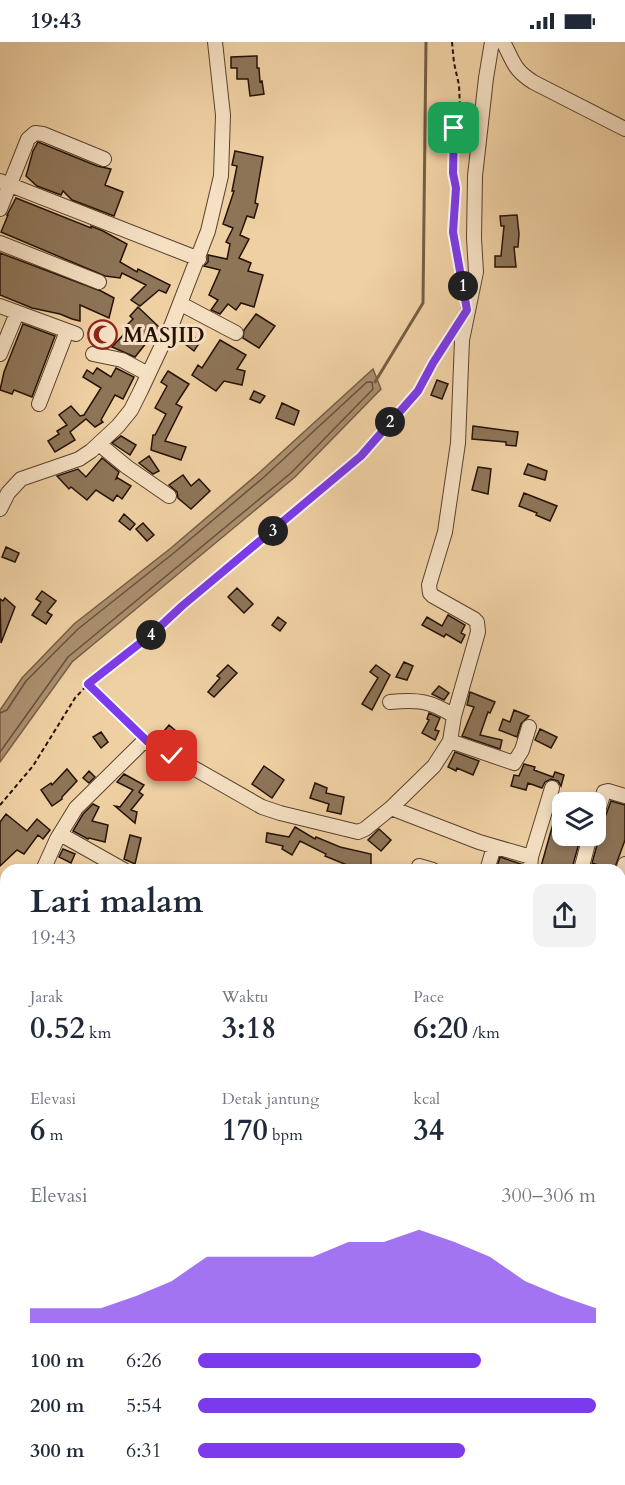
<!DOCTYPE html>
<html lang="id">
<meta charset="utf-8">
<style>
:root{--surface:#fff;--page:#f2f2f3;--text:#1f2937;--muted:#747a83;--accent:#7c3aed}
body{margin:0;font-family:Cardo,serif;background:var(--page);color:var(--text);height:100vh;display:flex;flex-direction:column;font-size:22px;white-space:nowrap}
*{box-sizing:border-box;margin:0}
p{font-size:20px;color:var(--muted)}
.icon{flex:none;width:33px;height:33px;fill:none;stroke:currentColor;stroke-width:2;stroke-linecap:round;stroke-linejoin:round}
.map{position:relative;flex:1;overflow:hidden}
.drawer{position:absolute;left:0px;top:822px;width:626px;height:621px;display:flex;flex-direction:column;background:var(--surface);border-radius:18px 18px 0 0;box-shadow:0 3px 9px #0003}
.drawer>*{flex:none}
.controls{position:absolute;left:552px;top:750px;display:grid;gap:12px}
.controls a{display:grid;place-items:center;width:54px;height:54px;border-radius:12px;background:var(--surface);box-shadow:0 3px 9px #0003;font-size:30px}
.pin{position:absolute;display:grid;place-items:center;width:51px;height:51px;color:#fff;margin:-26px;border-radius:12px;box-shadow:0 3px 9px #0006}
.km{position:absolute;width:30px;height:30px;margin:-15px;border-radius:50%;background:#222;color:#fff;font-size:16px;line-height:30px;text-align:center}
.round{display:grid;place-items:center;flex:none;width:63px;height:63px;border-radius:12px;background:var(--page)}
.overview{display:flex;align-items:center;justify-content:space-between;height:102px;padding:0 30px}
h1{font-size:33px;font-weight:700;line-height:45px}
.figures{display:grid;grid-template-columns:repeat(3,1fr);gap:9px;height:102px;padding:6px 30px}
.figures div{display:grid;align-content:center}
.figures b{font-size:30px;font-weight:700}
.figures small{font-size:16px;font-weight:400}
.figures p{font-size:16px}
.chart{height:168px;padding:12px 30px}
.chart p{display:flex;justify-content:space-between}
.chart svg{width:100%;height:108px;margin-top:6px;fill:var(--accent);opacity:.7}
ul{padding:0 30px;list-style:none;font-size:20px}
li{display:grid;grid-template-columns:96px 72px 1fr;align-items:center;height:45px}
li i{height:15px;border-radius:8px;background:var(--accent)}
.status{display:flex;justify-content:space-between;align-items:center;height:42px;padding:0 30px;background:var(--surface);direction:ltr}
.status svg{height:16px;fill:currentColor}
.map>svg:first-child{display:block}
.water{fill:#aa8f6e;stroke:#755d44;stroke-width:1.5}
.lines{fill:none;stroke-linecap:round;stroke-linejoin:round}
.shore{stroke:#68503a;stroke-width:1.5}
.stream{stroke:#755d44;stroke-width:3}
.river{stroke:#aa8f6e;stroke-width:20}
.building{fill:#8e7558;stroke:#251206;stroke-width:1.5}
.minor-casing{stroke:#58422d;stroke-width:16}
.path{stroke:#251206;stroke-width:2;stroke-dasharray:4.5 3;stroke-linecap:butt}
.minor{stroke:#f5e0c3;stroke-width:14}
.route-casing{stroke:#fff;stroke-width:12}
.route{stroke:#7c3aed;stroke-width:8}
.labels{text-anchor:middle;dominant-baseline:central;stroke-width:6;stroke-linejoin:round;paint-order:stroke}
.poi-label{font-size:21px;font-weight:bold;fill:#251206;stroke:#f5e0c3;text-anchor:start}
</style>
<div class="status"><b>19:43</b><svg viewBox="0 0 49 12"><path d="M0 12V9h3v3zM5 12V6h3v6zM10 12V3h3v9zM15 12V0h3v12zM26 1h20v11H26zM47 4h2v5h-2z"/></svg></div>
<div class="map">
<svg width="625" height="1443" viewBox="0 0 625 1443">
<rect width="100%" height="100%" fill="#efd0a3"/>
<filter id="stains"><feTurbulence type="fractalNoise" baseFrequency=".00333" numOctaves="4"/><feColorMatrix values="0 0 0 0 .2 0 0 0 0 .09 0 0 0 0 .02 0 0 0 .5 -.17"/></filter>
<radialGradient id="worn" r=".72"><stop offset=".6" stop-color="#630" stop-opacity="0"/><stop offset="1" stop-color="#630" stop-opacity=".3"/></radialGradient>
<path class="water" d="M 373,327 L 381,347 L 295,435 L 72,620 L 0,720 L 0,668 L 22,636 L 74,582 L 171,506 L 260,430 Z
M 6,1433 L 6,1437 L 192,1437 L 164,1443 L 0,1443 L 0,1434 Z"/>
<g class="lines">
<path class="shore" d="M 0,671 L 7,668 L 26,639 L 78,587 L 175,510 L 264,435 L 367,340 L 372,340 L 373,347 L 291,431 L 68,615 L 0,710"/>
<path class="stream" d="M 375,340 L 423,261 L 426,0
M 291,1437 L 291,1443"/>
<path class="river" d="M 620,1262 L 625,1260"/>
</g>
<path class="building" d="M 257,14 L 257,26 L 259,26 L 260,40 L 262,39 L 264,52 L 250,54 L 248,37 L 237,37 L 237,26 L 231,26 L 231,15 Z
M 38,100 L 97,124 L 111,127 L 105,143 L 123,150 L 114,174 L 72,158 L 63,149 L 61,153 L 37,144 L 26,134 L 33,109 Z
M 235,109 L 263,115 L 255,161 L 258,162 L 254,176 L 247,174 L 240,193 L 249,197 L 239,216 L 251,221 L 248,229 L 263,233 L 254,265 L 241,261 L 236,268 L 228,262 L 220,272 L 211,268 L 218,258 L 209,253 L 220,228 L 204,224 L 208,220 L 208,213 L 227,217 L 230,202 L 226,200 L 233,186 L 223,182 L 234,149 L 232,149 L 237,124 L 232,123 Z
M 16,156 L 91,186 L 91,184 L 103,189 L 127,202 L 120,220 L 137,230 L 138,227 L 170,243 L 166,251 L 159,248 L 140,264 L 131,258 L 146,243 L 122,231 L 120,236 L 105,234 L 1,190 L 8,173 L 7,173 Z
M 517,173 L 519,192 L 518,205 L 514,205 L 516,225 L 495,225 L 495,214 L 501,214 L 504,184 L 501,184 L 500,174 Z
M 0,211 L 101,249 L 114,256 L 109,276 L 80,263 L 80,279 L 72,277 L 60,272 L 32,266 L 0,253 Z
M 138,265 L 159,285 L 135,315 L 112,305 L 126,290 L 123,287 L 133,277 L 130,274 Z
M 256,272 L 275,284 L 259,306 L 243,296 L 244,288 Z
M 23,282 L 55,294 L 32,355 L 14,348 L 12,352 L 0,348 L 4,330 Z
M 181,285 L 200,300 L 194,309 L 176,295 Z
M 220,298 L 246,313 L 237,327 L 245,329 L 242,343 L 224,339 L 216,349 L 192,333 L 198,323 L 202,326 Z
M 97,326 L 111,335 L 116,326 L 134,335 L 123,357 L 115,353 L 101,378 L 103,380 L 95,385 L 86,377 L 70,390 L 75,398 L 55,410 L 48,399 L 59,392 L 57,389 L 67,383 L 59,373 L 71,364 L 80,374 L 84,373 L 101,346 L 83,335 L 87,328 L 93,332 Z
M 168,329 L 189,342 L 176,362 L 182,365 L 165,399 L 186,405 L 181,418 L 151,408 L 153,393 L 155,393 L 166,372 L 155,366 L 167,344 L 161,340 Z
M 437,338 L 448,342 L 442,357 L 431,353 Z
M 254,349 L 265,354 L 260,361 L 250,357 Z
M 282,361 L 299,369 L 294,383 L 276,376 Z
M 473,384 L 518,390 L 516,404 L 506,403 L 506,400 L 472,397 Z
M 121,394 L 136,403 L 130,413 L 112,401 Z
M 149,414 L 159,429 L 153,432 L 139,421 Z
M 102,416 L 119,430 L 116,437 L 118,436 L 131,444 L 122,457 L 117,453 L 113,459 L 96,448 L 87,458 L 71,445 L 69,447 L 57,434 L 78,427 L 86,435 Z
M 528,422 L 547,429 L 545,438 L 524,432 Z
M 478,425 L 491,427 L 488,452 L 472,448 Z
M 183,433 L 191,444 L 199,437 L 210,449 L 191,467 L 178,456 L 177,450 L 169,443 Z
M 524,451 L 557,464 L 550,479 L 536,473 L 537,471 L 519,464 Z
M 124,472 L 135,482 L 130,488 L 119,479 Z
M 143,481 L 154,493 L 147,499 L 136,487 Z
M 6,505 L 19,511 L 15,520 L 2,515 Z
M 237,546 L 253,562 L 244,571 L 228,555 Z
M 42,549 L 56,559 L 47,570 L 52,573 L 46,582 L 32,573 L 41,560 L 36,557 Z
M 5,556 L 15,565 L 1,601 L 0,557 L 3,559 Z
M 448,573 L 465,583 L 461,591 L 465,593 L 461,601 L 446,592 L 444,595 L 422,583 L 427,575 L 442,584 Z
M 278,575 L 286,581 L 280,589 L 272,583 Z
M 404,620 L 413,624 L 407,638 L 396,635 Z
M 228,623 L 237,631 L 214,655 L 208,650 L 220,636 L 217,634 Z
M 376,623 L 390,633 L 372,668 L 362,662 L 378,636 L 370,630 Z
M 439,644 L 449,651 L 444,658 L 432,652 Z
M 470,650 L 495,660 L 490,671 L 488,670 L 480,693 L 502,698 L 500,707 L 462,694 L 474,665 L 467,663 Z
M 514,668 L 529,674 L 521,682 L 517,695 L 499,688 L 503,677 L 510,680 Z
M 429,671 L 440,676 L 435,688 L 439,689 L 435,698 L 422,691 L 429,678 L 427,677 Z
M 169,683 L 176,689 L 171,695 L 164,689 Z
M 540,687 L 557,695 L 551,706 L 535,698 Z
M 101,690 L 108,700 L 101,706 L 93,695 Z
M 455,710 L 479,719 L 473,733 L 457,726 L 456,729 L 448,725 Z
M 524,722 L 535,725 L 534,728 L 553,735 L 555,730 L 564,733 L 561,744 L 558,739 L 551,737 L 545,740 L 542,746 L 528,741 L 526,748 L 511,744 L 514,733 L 519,734 Z
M 264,724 L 284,738 L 272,756 L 252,742 Z
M 67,727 L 77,739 L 62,755 L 62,757 L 52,764 L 41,748 L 51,741 L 52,743 Z
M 89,729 L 95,735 L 89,741 L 83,736 Z
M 124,732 L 144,743 L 139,750 L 143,753 L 131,768 L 137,770 L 135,781 L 115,764 L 120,765 L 133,748 L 117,740 Z
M 315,741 L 327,746 L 326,751 L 344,755 L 341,772 L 327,769 L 329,762 L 310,756 Z
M 560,757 L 562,757 L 562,794 L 581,794 L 572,826 L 572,828 L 540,828 Z
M 611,759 L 625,763 L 625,798 L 614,828 L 592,821 L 599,796 L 596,787 L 596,784 L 604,778 Z
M 93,762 L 99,765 L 92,779 L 108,783 L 105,800 L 89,796 L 88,797 L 73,789 L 83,772 Z
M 6,772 L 27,789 L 37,777 L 50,788 L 43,797 L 38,793 L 24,812 L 17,808 L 0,824 L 0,780 Z
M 295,785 L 315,797 L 316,795 L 340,805 L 371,812 L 371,826 L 347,823 L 325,814 L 326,812 L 300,799 L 292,813 L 282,807 L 283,804 L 266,800 L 267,791 L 289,795 Z
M 379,787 L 391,798 L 381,809 L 368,798 Z
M 130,793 L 141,796 L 135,822 L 124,817 Z
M 63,807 L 75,812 L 71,821 L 59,815 Z
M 500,815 L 521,822 L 521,828 L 496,828 Z"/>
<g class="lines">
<defs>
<path id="minor" d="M 503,0 C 514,20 513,27 533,40 L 625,87
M 0,139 L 199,217
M 0,167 L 28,97 L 35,91 L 43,92 L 104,117
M 0,201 L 99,240
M 181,262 L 236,291
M 0,264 L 76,292
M 0,312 L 17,271
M 93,312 L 122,318 L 148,332
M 39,362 L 67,289
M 99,402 L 127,425 L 169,454
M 0,467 L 8,451 L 21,437 L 79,417 L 91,409 L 118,384 L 131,368 L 141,348 L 172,282 L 208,189 L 221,134 L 223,73 L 215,0
M 390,660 C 418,657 431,659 454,674 L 478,590 L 477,580 L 474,577 L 433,554 L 430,551 L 429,543 L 445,490 L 458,401 L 462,298 L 476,230 L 474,196 L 475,134 L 486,36 L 492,0
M 450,699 L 514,721 L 522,708 L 529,685
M 391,766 L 434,724 L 450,699 L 454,674
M 596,775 L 604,750 L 608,749 L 625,754
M 60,792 L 124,828
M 531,815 L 552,746
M 419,824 L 433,828
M 43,828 L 57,797 L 76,766 L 141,702 L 148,700 L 262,765 L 280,771 L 358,790 L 365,787 L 391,766 L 479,800 L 531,815 L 530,828
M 487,828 L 494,805
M 581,828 L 590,794
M 620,839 L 625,822
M 620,889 L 625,890
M 0,910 L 6,896
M 620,933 L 625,935
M 620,977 L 625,979
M 0,1045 L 6,1136
M 620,1097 L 625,1091
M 0,1147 L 6,1147
M 620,1331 L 625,1329
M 620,1426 L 625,1426
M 424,1443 L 429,1437"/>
</defs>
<use href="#minor" class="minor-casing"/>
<path class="path" d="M 452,0 L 454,21 L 459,43 L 460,65 L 454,86 L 453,104 L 453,131 L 456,146 L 453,190 L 462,237
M 88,642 L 138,691
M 0,763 L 33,724 L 75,656 L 91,639 L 153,591 L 182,564 L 361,414 L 418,349 L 433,321 L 449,297"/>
<use href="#minor" class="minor"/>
</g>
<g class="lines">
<defs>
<path id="route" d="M 172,714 L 148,700 L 88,642 L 153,591 L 182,564 L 361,414 L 418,349 L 433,321 L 467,268 L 453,190 L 456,146 L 453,131 L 454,86"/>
</defs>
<use href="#route" class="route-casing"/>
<use href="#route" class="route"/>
</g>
<defs>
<symbol id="mosque-ring" viewBox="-11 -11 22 22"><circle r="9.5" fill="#f5e0c3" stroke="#8f2418" stroke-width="1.5"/><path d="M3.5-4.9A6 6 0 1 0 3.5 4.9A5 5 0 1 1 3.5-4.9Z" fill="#8f2418"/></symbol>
</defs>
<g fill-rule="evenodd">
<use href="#mosque-ring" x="86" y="276" width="33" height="33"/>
</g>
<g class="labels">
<g class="poi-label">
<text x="123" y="293">MASJID</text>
</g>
</g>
<rect width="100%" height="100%" filter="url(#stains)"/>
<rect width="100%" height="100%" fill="url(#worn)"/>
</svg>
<div class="controls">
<a><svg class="icon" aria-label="layers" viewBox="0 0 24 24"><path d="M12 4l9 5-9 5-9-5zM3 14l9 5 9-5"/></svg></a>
</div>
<div class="pin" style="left:454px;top:86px;background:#1e9e55"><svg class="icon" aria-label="arrive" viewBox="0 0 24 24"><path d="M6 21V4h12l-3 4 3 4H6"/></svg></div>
<div class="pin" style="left:172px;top:714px;background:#d93025"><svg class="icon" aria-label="check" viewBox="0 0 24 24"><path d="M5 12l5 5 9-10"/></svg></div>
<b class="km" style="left:463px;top:244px">1</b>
<b class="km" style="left:390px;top:380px">2</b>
<b class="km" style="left:273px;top:489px">3</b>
<b class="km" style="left:151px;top:593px">4</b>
<section class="drawer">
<div class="overview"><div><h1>Lari malam</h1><p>19:43</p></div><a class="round"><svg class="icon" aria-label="share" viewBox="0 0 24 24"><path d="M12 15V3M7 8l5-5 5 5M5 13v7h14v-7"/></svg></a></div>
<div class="figures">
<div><p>Jarak</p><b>0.52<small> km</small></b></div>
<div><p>Waktu</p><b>3:18</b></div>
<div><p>Pace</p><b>6:20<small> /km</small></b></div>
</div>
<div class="figures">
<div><p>Elevasi</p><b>6<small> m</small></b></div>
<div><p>Detak jantung</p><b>170<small> bpm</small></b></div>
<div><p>kcal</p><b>34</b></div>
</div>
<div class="chart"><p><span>Elevasi</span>300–306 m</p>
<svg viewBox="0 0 160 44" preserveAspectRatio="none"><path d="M0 44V38L10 38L20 38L30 33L40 27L50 17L60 17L70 17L80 17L90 11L100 11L110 6L120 11L130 17L140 27L150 33L160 38V44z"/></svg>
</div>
<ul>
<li><b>100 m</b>6:26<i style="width:71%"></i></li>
<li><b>200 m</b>5:54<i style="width:100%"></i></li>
<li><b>300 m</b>6:31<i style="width:67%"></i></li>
</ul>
</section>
</div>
